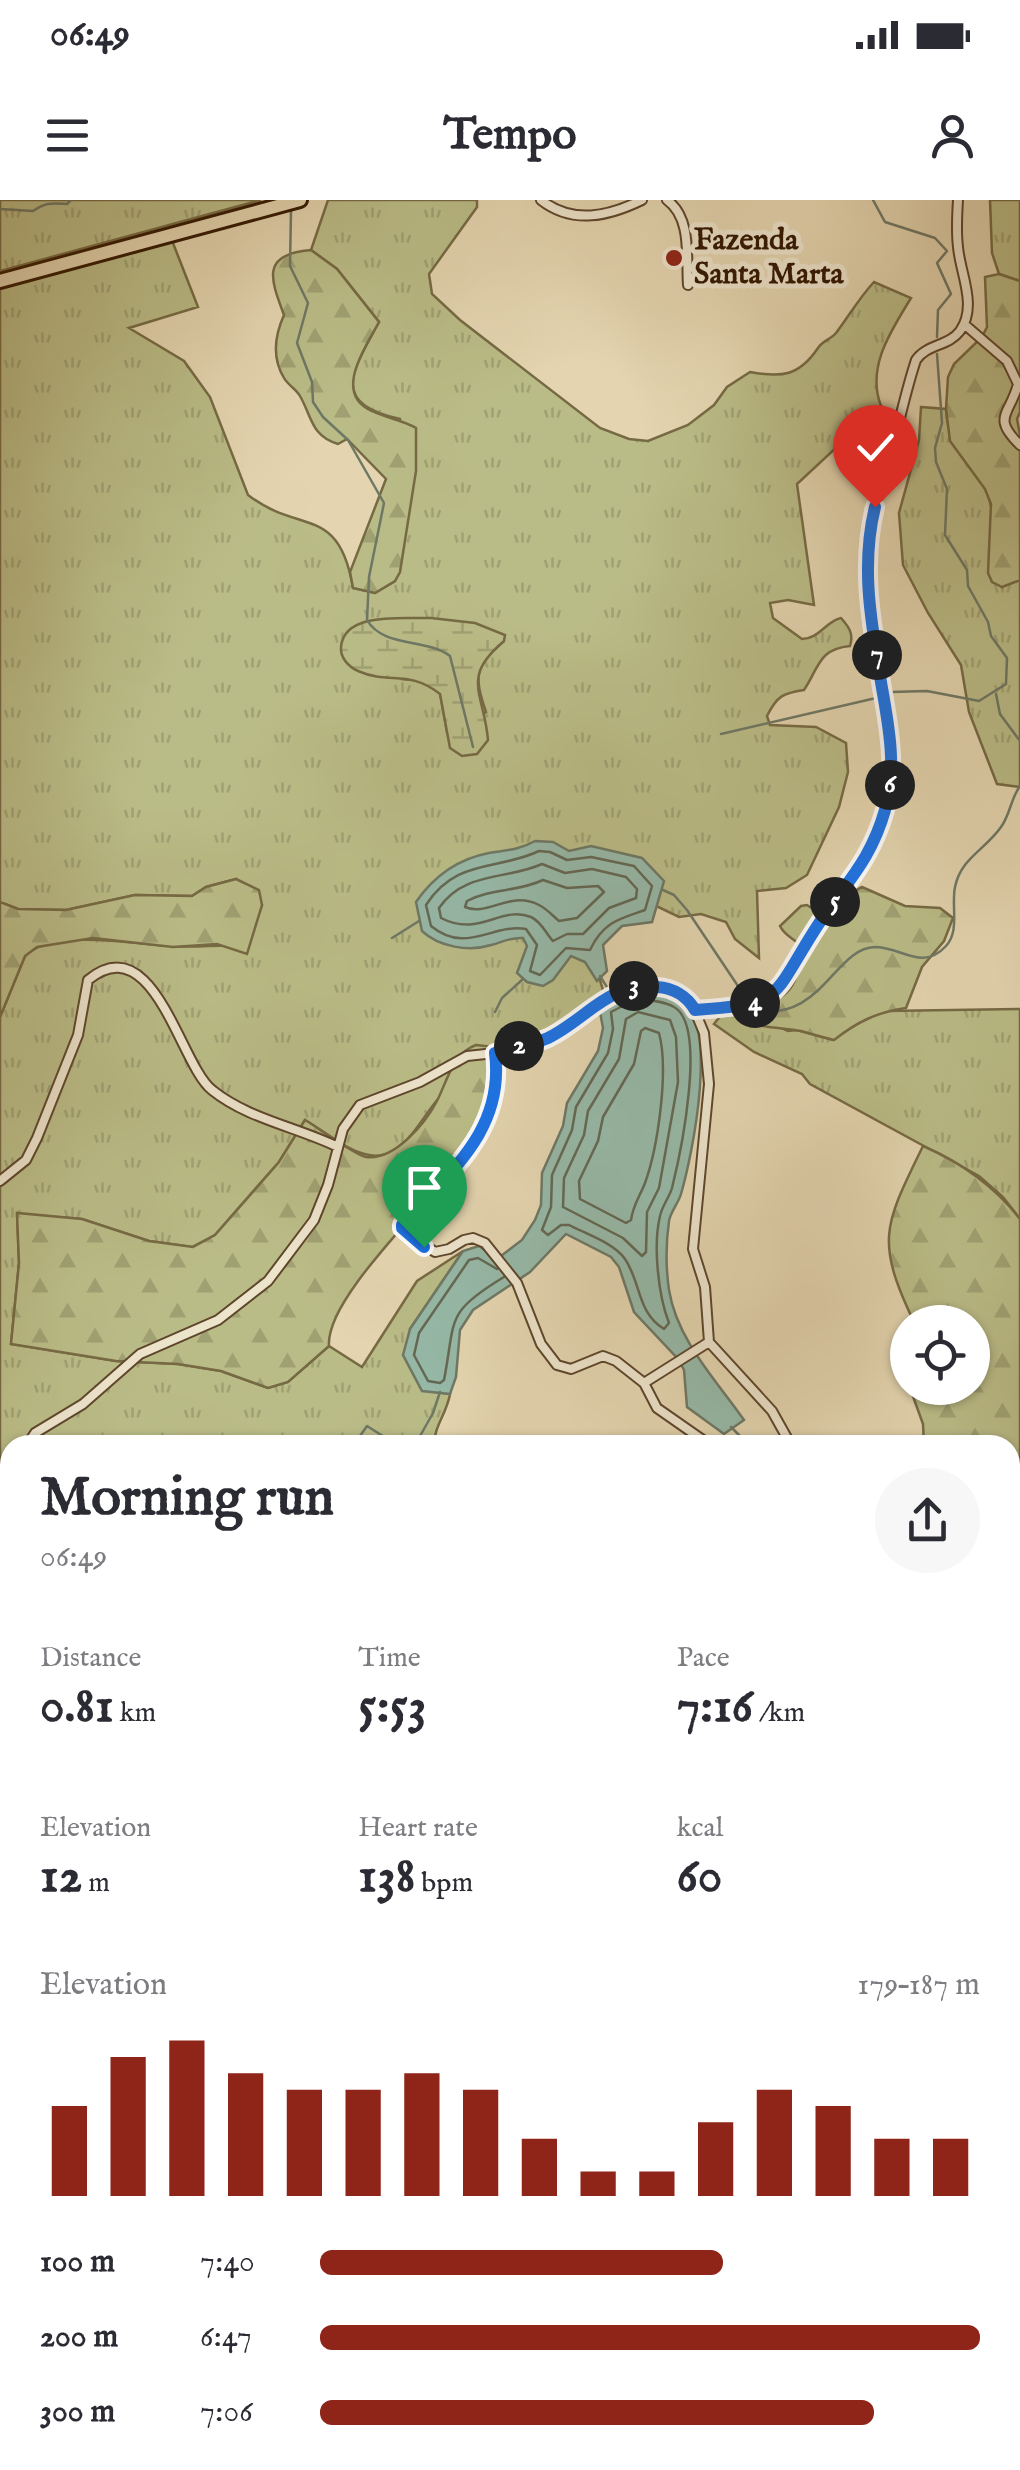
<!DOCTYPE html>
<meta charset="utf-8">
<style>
:root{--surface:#fff;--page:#f7f7f7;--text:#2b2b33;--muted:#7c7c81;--accent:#8f2418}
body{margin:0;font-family:"IM FELL English",serif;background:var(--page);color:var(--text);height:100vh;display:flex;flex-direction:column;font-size:38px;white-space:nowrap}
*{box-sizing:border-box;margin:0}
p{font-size:32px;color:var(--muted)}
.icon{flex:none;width:55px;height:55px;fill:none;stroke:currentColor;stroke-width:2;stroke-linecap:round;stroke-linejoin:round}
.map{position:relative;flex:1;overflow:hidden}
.details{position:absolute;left:0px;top:1235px;width:1020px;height:1035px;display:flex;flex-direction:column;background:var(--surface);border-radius:30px 30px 0 0;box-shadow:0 2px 8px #0004}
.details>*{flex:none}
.tools{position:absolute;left:890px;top:1105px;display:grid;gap:20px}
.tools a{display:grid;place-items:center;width:100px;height:100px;border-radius:50%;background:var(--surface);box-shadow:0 2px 8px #0004;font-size:50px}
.pin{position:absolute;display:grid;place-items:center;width:85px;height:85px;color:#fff;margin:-102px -42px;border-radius:50% 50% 50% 0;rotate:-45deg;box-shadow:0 0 10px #0007}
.pin .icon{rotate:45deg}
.km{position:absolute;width:50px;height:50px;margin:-25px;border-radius:50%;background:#222;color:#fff;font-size:28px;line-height:50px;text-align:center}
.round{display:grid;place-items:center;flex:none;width:105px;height:105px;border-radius:52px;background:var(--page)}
.head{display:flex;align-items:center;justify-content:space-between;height:170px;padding:0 40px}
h1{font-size:55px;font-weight:700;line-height:75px}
.metrics{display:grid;grid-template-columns:repeat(3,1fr);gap:15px;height:170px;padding:10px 40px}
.metrics div{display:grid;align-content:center}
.metrics b{font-size:50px;font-weight:700}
.metrics small{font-size:28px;font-weight:400}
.metrics p{font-size:28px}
.chart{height:280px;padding:20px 40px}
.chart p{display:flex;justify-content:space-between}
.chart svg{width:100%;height:180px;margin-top:10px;stroke:var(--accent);stroke-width:6}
ul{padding:0 40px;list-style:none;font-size:32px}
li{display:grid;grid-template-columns:160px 120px 1fr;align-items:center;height:75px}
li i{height:25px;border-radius:12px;background:var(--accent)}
.status{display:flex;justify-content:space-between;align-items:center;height:70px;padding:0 50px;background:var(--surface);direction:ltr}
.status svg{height:28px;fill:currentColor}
header{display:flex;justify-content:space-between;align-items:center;height:130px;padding:0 40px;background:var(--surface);font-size:45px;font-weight:700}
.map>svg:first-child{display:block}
.grass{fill:url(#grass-tufts);stroke:#766a44;stroke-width:2.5;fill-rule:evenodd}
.forest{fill:url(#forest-firs);stroke:#766a44;stroke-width:2.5}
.wetland{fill:url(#wetland-marsh);stroke:#766a44;stroke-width:2.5}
.water{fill:#96b9a8;stroke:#6e7865;stroke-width:2.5}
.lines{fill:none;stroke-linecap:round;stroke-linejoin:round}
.shore{stroke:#646854;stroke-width:2.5}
.stream{stroke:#6e7865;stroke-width:2.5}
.minor-casing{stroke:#5e462c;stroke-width:12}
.primary-casing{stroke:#321700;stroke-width:18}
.minor{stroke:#ede4cc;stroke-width:8}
.primary{stroke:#e4d5b0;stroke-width:12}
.route-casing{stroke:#fff;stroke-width:20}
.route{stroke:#1a73e8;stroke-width:12}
.poi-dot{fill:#8f2418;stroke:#ede4cc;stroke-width:4}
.labels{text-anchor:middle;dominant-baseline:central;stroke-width:10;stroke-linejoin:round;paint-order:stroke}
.poi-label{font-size:30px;font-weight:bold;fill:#321700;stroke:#ede4cc;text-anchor:start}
</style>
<div class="status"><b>06:49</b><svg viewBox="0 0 49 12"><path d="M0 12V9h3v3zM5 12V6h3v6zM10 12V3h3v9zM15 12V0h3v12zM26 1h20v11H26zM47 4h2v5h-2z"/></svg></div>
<header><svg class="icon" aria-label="menu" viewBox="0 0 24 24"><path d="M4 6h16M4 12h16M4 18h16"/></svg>Tempo<svg class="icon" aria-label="person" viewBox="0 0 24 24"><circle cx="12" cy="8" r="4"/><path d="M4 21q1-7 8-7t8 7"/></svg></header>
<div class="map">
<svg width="1020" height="2270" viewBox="0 0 1020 2270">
<defs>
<pattern id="grass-tufts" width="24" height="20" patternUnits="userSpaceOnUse" patternTransform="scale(2.5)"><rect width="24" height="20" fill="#babc87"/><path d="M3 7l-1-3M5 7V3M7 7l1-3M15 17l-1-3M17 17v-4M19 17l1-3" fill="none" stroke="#a0a173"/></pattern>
<pattern id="forest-firs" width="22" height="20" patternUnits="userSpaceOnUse" patternTransform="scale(2.5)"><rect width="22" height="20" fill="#babc87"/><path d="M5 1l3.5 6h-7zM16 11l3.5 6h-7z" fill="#a0a173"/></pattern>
<pattern id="wetland-marsh" width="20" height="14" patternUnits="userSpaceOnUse" patternTransform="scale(2.5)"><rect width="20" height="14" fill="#babc87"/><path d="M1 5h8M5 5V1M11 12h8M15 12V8" fill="none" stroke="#a0a173"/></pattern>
</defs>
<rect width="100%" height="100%" fill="#e4d5b0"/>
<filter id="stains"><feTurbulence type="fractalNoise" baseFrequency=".002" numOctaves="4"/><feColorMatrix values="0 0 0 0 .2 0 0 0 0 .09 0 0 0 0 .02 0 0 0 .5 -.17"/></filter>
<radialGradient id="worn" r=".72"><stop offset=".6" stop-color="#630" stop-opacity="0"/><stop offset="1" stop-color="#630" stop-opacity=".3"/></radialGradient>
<path class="grass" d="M 0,0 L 261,0 L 0,71 Z
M 328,0 L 477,0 L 477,7 L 429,74 L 432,94 L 460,120 L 600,228 L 629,239 L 648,241 L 688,225 L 714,205 L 727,187 L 750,172 C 782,178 799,176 818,148 C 821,142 831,139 836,133 C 849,116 859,98 874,82 L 911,98 C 891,131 866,167 881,206 L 797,284 L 814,405 L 788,400 L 770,403 L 773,418 L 802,439 C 819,439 826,421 841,418 C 849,427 854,434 850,446 C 818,449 819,468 804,490 C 783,493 777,496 767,516 L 770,525 L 816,527 L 846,543 L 848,572 L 839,607 L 807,675 L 786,688 L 757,691 L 759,758 L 735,739 L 726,722 L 701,714 L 679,717 L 648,702 L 588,741 L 606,800 C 588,836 533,836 500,854 C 483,863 452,886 438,899 C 423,916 410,946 386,954 C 359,963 328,933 305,920 L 279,962 L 215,1035 L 192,1047 L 149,1041 L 82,1019 L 17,1014 L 19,1063 L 11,1144 L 116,1161 L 178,1164 L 221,1171 L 268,1188 L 288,1182 L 329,1146 L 362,1167 L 417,1081 L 463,1051 L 410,1129 L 422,1190 L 450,1194 C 447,1213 434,1226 434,1245 L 10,1245 L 10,1674 L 0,1664 L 0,817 L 25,756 C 52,728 134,744 170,746 C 196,748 222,744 248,746 L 262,705 L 236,679 L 206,687 L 192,696 L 135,695 L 66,710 L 18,709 L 0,702 L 0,84 L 171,38 L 198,107 L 129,128 L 184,161 L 210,197 L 248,295 C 300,335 339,304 353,388 L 375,393 L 395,381 L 400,219 C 328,203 353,170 379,122 L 337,69 L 311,50 ZM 504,441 C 474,467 474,476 486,512 L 447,532 L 440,493 L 423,481 L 401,479 Z
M 990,0 L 1020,0 L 1020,81 L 999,74 L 992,53 Z
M 921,207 L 946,209 C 948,253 973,259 987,293 C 996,315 998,361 1002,387 L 1020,380 L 1020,587 L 997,584 L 969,512 L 961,465 L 928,413 L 903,365 L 899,313 L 919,240 Z
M 730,804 L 788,831 L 797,830 L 833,840 L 855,824 L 885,811 L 1020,809 L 1020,1019 L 1003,997 L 979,976 L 810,884 L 802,874 L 754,852 L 714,824 Z
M 10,1755 L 10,2093 L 0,2095 L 0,1767 Z
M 469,2260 L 546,2260 L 545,2270 L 464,2270 Z
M 782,2260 L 886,2264 L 910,2262 L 912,2270 L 772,2270 Z"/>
<path class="forest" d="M 311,50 L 337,69 L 379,122 C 366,146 332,194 372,211 C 386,218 402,220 416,228 L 416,271 L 400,372 L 395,381 L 375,393 L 353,388 L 350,372 L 386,279 L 347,239 L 338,244 C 311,236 312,217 300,196 C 296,189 288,185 284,178 C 272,158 275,135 284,115 C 270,78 261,54 311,50 Z
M 999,74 L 1020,81 L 1020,212 L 1017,219 L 1020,235 L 1020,380 L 1002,387 L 992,382 L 988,373 L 991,304 L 985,289 L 950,241 L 946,209 L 948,177 L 954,164 L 982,137 L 987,127 L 985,77 Z
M 236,679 L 259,690 L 262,705 L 247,754 L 217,744 L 173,747 L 93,738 L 37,747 L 25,756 L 0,817 L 0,702 L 18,709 L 66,710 L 135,695 L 192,696 L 206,687 Z
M 862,687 L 905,706 L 940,708 L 953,718 L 944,741 L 922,767 L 906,808 C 877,812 857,822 834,840 C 822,837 811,834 801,831 C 778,826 747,831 731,807 L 763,793 L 769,800 C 793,799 798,773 804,753 C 800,739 786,739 780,726 L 801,706 L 807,705 L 813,709 L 820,725 L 826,725 C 835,709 845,695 862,687 Z
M 476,845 L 494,847 L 501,853 C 500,882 494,909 479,934 C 449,986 325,1093 329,1146 L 288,1182 L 268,1188 L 221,1171 L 178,1164 L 116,1161 L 11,1144 L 19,1063 L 17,1013 L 82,1019 L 149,1041 L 193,1047 L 215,1035 L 279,962 L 305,920 C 317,927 355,955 366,957 C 394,961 425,924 437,901 C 447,881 453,853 476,845 Z
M 923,946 C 962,963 994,985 1020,1019 L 1020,1620 L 1010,1639 L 1010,1245 L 924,1245 L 923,1224 L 910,1188 L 972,1188 L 972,1122 L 914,1122 C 875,1040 884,1026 923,946 Z
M 0,1664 L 10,1675 L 10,1755 L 0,1767 Z
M 1010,1832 L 1020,1836 L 1020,1986 L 1010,1994 Z
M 10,2093 L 10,2193 L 0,2195 L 0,2095 Z
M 48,2260 L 469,2260 L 464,2270 L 39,2270 Z"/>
<path class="wetland" d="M 431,418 L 475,423 L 505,435 L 504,441 C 460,478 484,492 488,540 L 477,554 L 462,556 L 450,548 L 440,494 C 408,469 390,485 358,471 C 349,467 340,458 341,447 C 344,411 405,419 431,418 Z"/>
<path class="water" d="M 535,641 L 553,642 L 569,651 L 591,646 L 642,658 L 664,681 L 652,722 L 622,726 L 603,745 L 607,771 L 597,781 L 585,762 L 571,756 L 553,780 L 543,786 L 527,782 L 517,773 L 527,746 L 523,738 C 510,737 503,742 491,745 C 469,752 439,747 422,731 L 416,702 C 434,676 457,659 489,653 C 507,650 519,650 535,641 Z
M 633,789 C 647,790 666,790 678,797 C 721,819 692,956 681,994 C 678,1004 671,1011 669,1021 C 666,1042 666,1069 669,1090 C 677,1140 716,1180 744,1220 L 724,1234 L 687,1207 L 684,1170 L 678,1159 L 634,1112 L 619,1067 L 611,1057 L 566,1034 L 530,1072 L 473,1110 L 460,1130 L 456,1177 L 450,1194 L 422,1191 L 403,1155 L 410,1129 L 463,1051 L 479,1046 L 497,1059 L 522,1040 L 535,1020 L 541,1005 L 542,973 L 563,926 L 567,903 L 598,851 L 603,828 L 600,812 L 605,803 Z"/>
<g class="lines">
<path class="shore" d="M 539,651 L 550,652 L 567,660 L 591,657 L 634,666 L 652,686 L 645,710 C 619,719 603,722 590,750 L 566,748 L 540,775 L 530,771 L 537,745 L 526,729 C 493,723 466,755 431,726 L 426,705 C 456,658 497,671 539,651 Z
M 542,664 L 565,673 L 592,669 L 626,677 L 637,689 L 636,698 L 609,708 L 583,734 L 567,734 L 553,741 C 546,734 542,722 531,717 C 500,705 480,738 441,718 L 439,708 C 464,671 507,680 542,664 Z
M 543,680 L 567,688 L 598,686 L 604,692 L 577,718 L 559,721 C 553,716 547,709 539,705 C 510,690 487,717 465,707 L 467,701 C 492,688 518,692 543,680 Z
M 636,799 C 648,800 664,801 674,807 C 708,826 680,956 672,988 C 669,998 662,1006 660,1016 C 653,1045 658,1095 669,1123 L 664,1129 C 637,1113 641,1082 625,1059 C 614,1043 586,1034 569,1025 L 561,1025 L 548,1035 L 542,1030 L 551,1007 L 552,975 L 572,930 L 576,907 L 608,853 L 613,829 L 611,812 Z
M 638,812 L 670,820 L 676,837 L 678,882 L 659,988 L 647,1012 L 646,1052 L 642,1056 L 623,1038 L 563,1007 L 564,978 L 584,935 L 588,911 L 619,859 L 626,819 Z
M 645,828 L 659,833 C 669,870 658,947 645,983 C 640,996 633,1005 631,1020 L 626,1023 L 580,999 L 579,981 L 598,941 L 603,917 L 634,864 L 641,831 Z
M 497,1069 L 478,1058 L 469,1060 L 419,1133 L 414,1155 L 428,1181 L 440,1183 L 444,1180 C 456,1119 444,1113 504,1077"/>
<path class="stream" d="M 873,0 L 885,22 L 935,38 L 947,51 L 937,63 L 951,94 L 938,110 L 937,137
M 0,9 L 33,11 C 46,2 51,3 67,4 L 71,0
M 291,10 L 290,66 L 308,103 L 297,143 L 312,182 L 313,202 L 323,217 L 348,240 L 384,303 L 369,377 L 367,420 C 383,448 427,438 450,456 L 473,547
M 891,492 L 927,491 L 979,501 L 1006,484 L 1007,458 L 991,436 L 988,422 L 968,386 L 967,370 L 945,335 L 947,289 L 936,262 L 935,248 L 942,223 L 937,154
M 996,494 L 1000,514 L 1020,541
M 721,534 L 876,498
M 663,690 L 674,695 L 687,710 L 746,798
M 392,738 L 419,721
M 600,776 L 610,792
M 752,810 C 822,824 834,748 875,747 C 902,747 922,772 946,746 C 960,731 951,706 955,687 C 961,658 985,650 1001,627 C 1010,615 1011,598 1020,586
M 495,812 L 502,798 L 523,779
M 731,1227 L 749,1245
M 346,1245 L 360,1236 L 367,1226 L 397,1245
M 415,1245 L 433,1213 L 440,1192
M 1010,1878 L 1020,1886
M 618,2260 L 623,2270
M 359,2263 L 359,2270"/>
<defs>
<path id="minor" d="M 541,0 C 573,25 609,16 642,0
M 667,0 C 692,18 686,57 688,85
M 964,124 L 1007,161 L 1018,184 C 1010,215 991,217 1020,245
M 695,810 C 783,804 771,799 815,729 C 834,699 859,675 874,641 C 915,551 867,451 866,358 C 866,325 880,293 889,262 C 898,228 905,193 916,160 C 927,144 949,146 960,131 C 978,106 960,73 958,47 C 956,31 957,16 958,0
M 495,853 C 502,916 472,949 432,992 C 421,1004 407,1015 401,1029 L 435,1052 L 449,1049 L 464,1040 L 473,1038 L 485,1043 L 517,1083 L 541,1144 L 557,1165 L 571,1169 L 603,1156 L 616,1161 L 644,1183
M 0,981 L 26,960 L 37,938 L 78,835 L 88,780 C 154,726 180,865 212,890 C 248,919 297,927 338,947
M 709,1142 L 644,1183 L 657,1208 L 710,1245
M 27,1245 L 35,1233 L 83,1204 L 140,1154 L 218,1120 L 268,1081 L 314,1020 L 328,985 L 343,929 L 360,905 L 420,882 L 467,856 L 495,853 L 546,839 L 599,803 L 638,785 L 667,788 L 684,796 L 692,804 L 704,833 L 709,884 L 693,1049 L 705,1087 L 709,1142 L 772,1211 L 791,1245
M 0,1288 L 10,1268
M 0,1470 L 10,1483
M 1010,2123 L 1020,2117
M 774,2270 L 785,2260"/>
<path id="primary" d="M 0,81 L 300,0"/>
</defs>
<use href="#minor" class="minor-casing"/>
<use href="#primary" class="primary-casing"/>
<use href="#minor" class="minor"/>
<use href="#primary" class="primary"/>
</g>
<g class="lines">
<defs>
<path id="route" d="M 424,1047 L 402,1028 L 402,1025 C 449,972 505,931 495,853 C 512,848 532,845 548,838 C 587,819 608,782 657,787 C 673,788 687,796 695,810 C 785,804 771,798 816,728 C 844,684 870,663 885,610 C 897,571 889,527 882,488 C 872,427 860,368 875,307"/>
</defs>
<use href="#route" class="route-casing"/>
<use href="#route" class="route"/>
</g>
<circle class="poi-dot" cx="674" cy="58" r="10"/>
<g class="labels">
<g class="poi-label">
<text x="694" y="41">Fazenda<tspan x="694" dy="34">Santa Marta</tspan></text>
</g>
</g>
<rect width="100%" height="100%" filter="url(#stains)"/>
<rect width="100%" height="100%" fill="url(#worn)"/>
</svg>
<div class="tools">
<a><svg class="icon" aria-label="locate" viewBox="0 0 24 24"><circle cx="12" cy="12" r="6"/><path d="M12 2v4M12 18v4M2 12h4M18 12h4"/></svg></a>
</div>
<div class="pin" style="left:424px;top:1047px;background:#1e9e55"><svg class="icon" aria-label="arrive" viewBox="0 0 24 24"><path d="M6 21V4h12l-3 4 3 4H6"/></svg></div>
<div class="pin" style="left:875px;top:307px;background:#d93025"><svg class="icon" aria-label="check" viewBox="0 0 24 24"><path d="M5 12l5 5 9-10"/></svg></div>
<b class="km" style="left:519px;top:846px">2</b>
<b class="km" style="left:634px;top:786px">3</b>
<b class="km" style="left:755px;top:803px">4</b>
<b class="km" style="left:835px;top:702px">5</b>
<b class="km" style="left:890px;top:585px">6</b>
<b class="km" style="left:877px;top:455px">7</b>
<section class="details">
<div class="head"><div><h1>Morning run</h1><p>06:49</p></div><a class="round"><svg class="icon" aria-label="share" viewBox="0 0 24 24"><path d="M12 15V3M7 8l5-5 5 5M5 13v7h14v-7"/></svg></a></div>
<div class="metrics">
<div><p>Distance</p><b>0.81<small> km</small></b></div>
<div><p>Time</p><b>5:53</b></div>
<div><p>Pace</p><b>7:16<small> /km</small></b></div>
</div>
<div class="metrics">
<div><p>Elevation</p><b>12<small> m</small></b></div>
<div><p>Heart rate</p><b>138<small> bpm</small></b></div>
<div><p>kcal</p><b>60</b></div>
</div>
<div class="chart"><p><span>Elevation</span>179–187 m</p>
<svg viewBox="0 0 160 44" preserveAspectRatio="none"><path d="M5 44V22M15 44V10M25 44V6M35 44V14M45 44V18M55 44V18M65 44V14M75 44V18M85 44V30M95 44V38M105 44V38M115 44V26M125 44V18M135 44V22M145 44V30M155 44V30"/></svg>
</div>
<ul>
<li><b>100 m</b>7:40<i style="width:61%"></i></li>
<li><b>200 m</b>6:47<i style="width:100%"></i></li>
<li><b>300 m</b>7:06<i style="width:84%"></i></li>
</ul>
</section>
</div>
